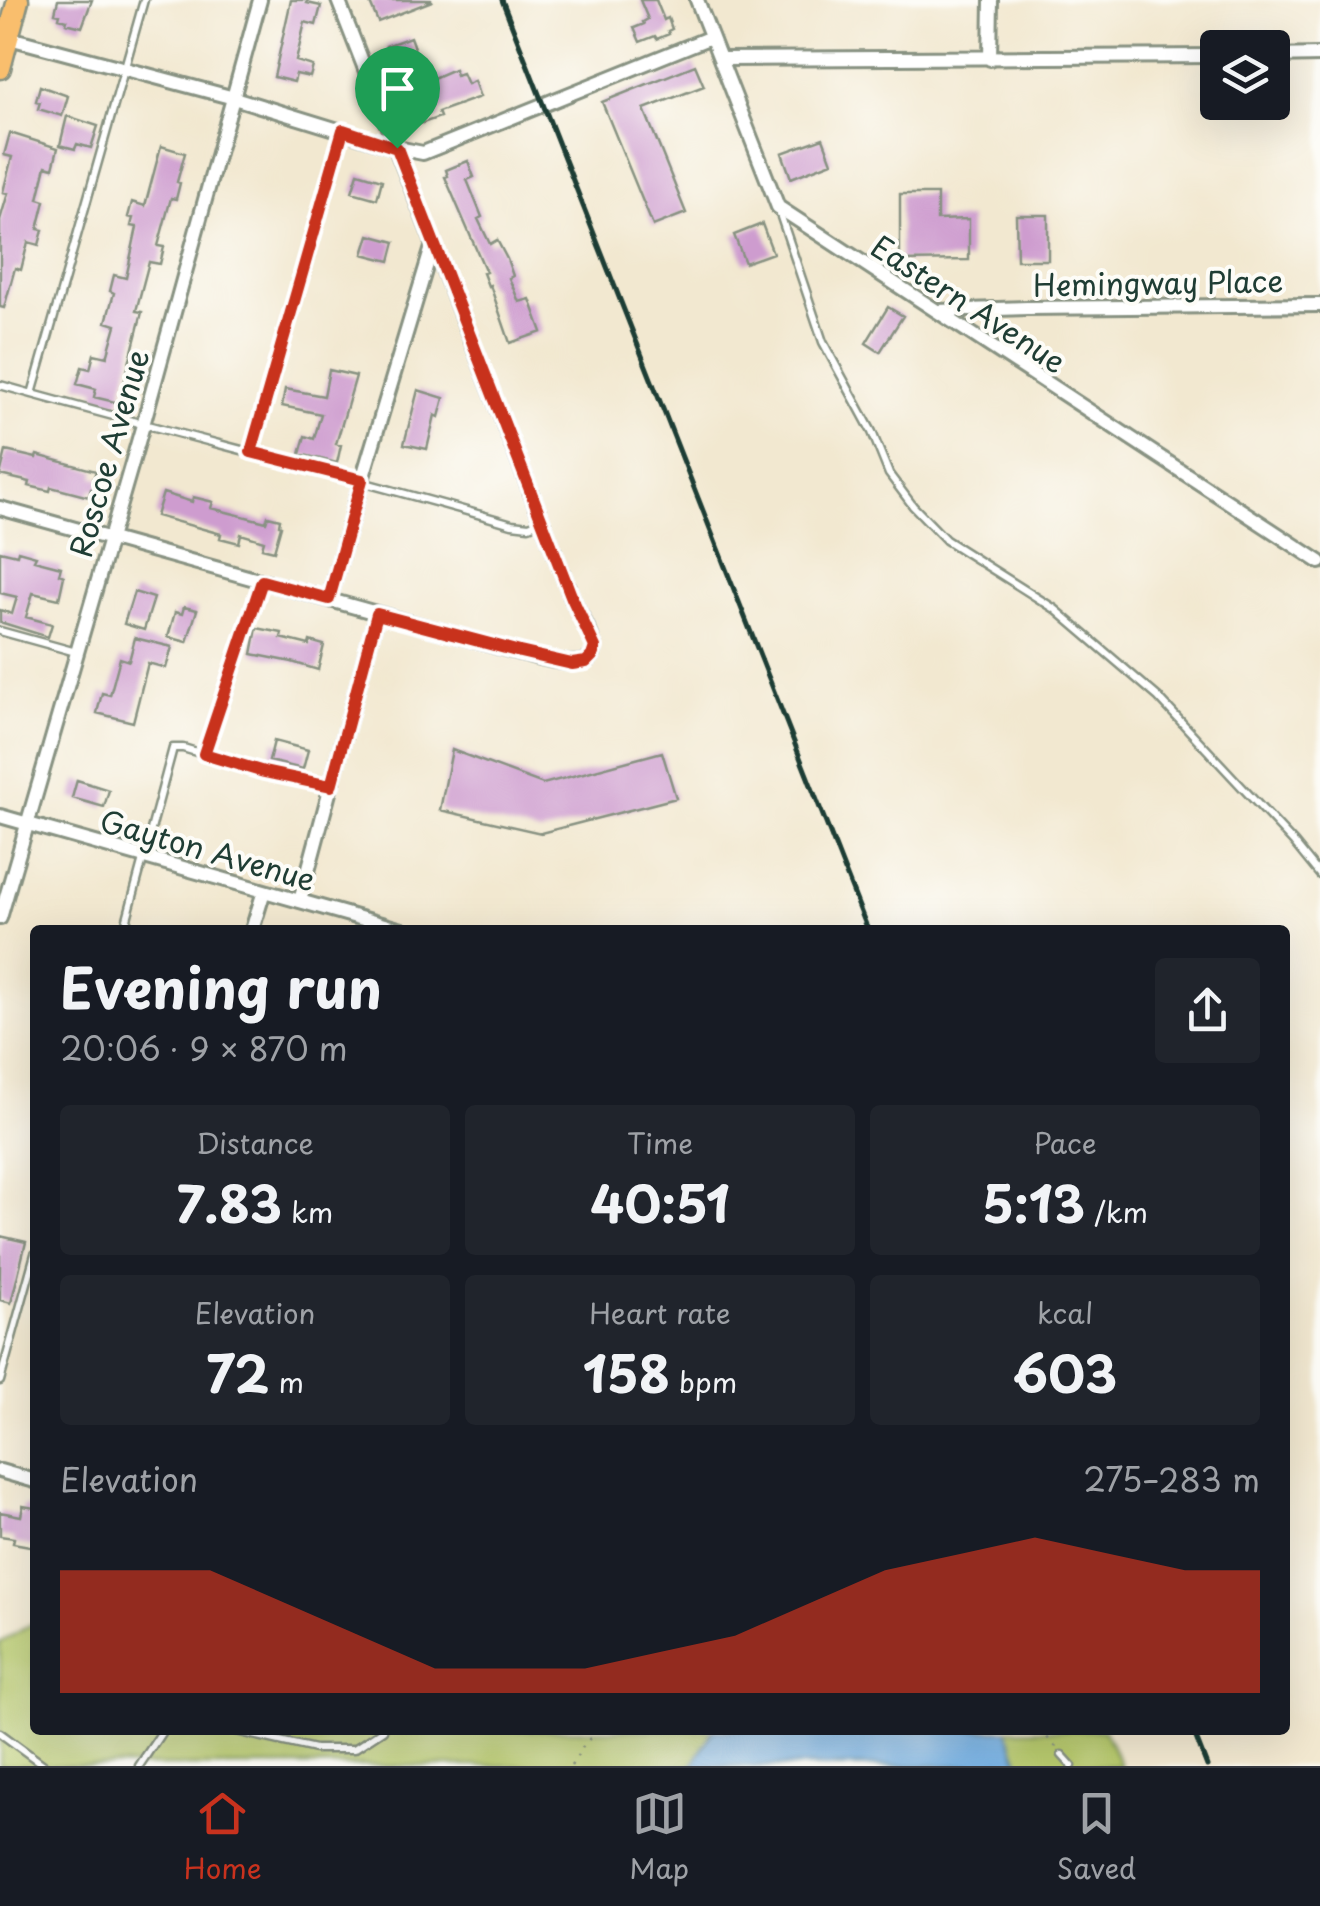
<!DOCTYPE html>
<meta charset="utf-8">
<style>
:root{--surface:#171b24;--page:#20242c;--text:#f1f3f6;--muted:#9ea1a6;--line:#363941;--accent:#c8321e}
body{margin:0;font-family:"Playpen Sans",sans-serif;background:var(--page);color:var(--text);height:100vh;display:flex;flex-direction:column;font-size:38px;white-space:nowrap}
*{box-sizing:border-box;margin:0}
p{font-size:32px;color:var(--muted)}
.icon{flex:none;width:55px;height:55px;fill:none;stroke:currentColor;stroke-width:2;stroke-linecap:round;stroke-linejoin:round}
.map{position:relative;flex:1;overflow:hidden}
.side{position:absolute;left:30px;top:925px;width:1260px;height:810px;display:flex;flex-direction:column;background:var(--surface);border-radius:10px;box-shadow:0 10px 40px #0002}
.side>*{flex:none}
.controls{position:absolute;left:1200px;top:30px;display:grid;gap:20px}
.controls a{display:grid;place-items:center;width:90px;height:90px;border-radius:10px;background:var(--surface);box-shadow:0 10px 40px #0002;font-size:50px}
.pin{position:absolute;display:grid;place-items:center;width:85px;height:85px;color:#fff;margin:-102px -42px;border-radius:50% 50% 50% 0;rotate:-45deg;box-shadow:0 0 10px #0007}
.pin .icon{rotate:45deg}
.round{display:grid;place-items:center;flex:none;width:105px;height:105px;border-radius:10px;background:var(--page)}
.overview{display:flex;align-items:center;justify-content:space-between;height:170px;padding:0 30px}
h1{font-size:55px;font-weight:700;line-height:75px}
.figures{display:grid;grid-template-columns:repeat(3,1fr);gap:15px;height:170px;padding:10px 30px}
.figures div{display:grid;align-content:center;border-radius:10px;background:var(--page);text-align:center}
.figures b{font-size:50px;font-weight:700}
.figures small{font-size:28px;font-weight:400}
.figures p{font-size:28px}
.chart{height:280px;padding:20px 30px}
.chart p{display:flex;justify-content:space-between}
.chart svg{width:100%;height:180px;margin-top:10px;fill:var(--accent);opacity:.7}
.menu{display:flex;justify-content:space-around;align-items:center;height:140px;border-top:2px solid var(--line);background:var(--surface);font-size:28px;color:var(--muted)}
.menu a{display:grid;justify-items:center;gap:5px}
.menu .selected{color:var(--accent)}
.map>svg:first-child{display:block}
.green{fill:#b7c96d;stroke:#6b8350;stroke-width:2.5}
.water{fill:#71aee3;stroke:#48768c;stroke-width:2.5}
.building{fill:#ce9ccf}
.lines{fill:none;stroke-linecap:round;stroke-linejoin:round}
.lane-casing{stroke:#889282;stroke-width:11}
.street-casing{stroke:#889282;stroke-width:18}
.primary-casing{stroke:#889282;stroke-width:25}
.path{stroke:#889282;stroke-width:2.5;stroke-dasharray:2.5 8;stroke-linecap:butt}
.lane{stroke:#fff;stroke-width:6}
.street{stroke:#fff;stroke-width:12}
.primary{stroke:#f9be6d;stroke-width:20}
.rail{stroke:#1f3d34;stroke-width:5}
.route-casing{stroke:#fff;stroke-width:20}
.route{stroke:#c8321e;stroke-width:12}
.labels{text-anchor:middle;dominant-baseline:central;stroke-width:8;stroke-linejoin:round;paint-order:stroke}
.street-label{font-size:30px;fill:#1f3d34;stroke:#fdfcf7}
</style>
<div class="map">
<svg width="1320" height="1766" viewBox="0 0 1320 1766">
<rect width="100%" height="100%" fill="#fdfcf7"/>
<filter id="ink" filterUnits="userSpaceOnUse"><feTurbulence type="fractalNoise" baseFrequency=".01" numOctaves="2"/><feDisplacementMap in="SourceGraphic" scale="20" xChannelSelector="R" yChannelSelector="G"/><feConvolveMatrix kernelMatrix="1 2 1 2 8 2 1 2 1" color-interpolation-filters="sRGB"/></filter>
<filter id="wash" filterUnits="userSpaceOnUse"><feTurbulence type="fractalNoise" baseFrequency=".0048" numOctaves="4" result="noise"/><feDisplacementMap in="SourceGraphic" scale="40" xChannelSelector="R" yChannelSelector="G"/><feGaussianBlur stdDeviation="2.25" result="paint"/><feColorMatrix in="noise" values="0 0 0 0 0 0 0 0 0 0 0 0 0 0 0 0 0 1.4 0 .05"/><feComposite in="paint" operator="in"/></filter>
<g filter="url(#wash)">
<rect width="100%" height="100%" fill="#f2e8d0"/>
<path class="green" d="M 35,1622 L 35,1730 L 1104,1730 L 1121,1766 L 0,1766 L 0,1643 Z"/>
<path class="water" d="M 713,1730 L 1007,1730 L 1021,1766 L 692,1766 Z"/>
<g id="blocks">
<path class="building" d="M 58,0 L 92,0 L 82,27 L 66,23 L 67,20 L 59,18 L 60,14 L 55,13 Z
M 291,0 L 308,0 L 307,3 L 321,6 L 316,25 L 305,22 L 296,61 L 313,66 L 310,77 L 296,74 L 294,82 L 274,77 Z
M 376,0 L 431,0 L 432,1 L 378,22 L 370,3 Z
M 640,0 L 656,0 L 664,20 L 668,18 L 672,29 L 668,31 L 669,34 L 657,39 L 655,36 L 640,42 L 634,28 L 644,24 L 643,22 L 648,19 Z
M 410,37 L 425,77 L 430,75 L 431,79 L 454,69 L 456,75 L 462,73 L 467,84 L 474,81 L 480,97 L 438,112 L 440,117 L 420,124 L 399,69 L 395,70 L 386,46 Z
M 695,65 L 704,86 L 644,109 L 686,213 L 653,226 L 602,102 Z
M 40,86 L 68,96 L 62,116 L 38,109 L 40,102 L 36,101 Z
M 67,116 L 98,126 L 91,148 L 77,144 L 75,149 L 60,145 Z
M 10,133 L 58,148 L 53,168 L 46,166 L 38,199 L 45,201 L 38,229 L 43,230 L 39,245 L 28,242 L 21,270 L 15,268 L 4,308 L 0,307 L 0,220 L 8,193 L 3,192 L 12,157 L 4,155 Z
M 823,138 L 832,162 L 791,178 L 782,153 Z
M 161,146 L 185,153 L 177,182 L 180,183 L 176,199 L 171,198 L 158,246 L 164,247 L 160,264 L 149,262 L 136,311 L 142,312 L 119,403 L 94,397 L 96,389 L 77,384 L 82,367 L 90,369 L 94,354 L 107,357 L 116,325 L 106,322 L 114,293 L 110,291 L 114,275 L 126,278 L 137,227 L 131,226 L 133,218 L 128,217 L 132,202 L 145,206 Z
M 468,161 L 474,177 L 467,180 L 482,217 L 478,219 L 490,244 L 497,240 L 507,259 L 513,276 L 509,278 L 519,302 L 530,299 L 542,332 L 510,343 L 490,285 L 488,286 L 483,273 L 486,272 L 445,177 L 448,176 L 446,170 Z
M 358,173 L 382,180 L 377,199 L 352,192 Z
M 900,194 L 937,194 L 937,220 L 969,219 L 969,260 L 900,261 Z
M 1016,215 L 1048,215 L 1048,260 L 1017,260 Z
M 762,224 L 773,253 L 745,263 L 734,235 Z
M 369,235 L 395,242 L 390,261 L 363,254 Z
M 888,307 L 903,316 L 880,352 L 866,343 Z
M 329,370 L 356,376 L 336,444 L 341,445 L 337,463 L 300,454 L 305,436 L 314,439 L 321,414 L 282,406 L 285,389 L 324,396 Z
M 418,390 L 444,398 L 439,417 L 435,415 L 427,449 L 404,444 Z
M 6,451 L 36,458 L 37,455 L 96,471 L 94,477 L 101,479 L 98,491 L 91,489 L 89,497 L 51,487 L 50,491 L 29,486 L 30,482 L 0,475 Z
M 163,493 L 192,502 L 193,497 L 213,502 L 211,508 L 266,522 L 268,516 L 280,519 L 279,525 L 281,526 L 274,551 L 262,548 L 264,541 L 241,534 L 239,543 L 220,538 L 221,534 L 156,516 Z
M 0,551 L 17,555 L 18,551 L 36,556 L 34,560 L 61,567 L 59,574 L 64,576 L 59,599 L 33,593 L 26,617 L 52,624 L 48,637 L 0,622 L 0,610 L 12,614 L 17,597 L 0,593 Z
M 134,592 L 154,598 L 144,630 L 124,624 Z
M 184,607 L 197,610 L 187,642 L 168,637 L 175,612 L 182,614 Z
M 257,628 L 282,633 L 281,638 L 309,645 L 310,641 L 324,645 L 318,670 L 292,662 L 252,654 Z
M 135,638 L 172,647 L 166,668 L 148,663 L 133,722 L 97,713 L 102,693 L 110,695 L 120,658 L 129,661 Z
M 274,741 L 308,750 L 303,769 L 269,761 Z
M 452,750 L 543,784 L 662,752 L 676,798 L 541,833 L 440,810 Z
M 77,780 L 109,790 L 104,807 L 72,798 Z
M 0,1236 L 26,1242 L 11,1303 L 0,1300 Z
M 23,1506 L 35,1508 L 35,1547 L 13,1543 L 14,1538 L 0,1536 L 0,1512 L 21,1516 Z"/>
</g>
</g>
<g filter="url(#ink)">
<use href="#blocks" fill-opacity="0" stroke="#889282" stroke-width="2.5"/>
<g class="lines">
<defs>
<path id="lane" d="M 779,211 L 823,342 L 872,432 L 889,474 L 913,506 L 946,540 L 1055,609 L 1158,697 L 1294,843 L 1320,875
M 0,385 C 170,433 342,474 512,524 L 529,526 L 541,521
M 32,394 L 144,0
M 251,452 L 343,132
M 0,631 L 76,652
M 205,754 L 262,581
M 124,930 L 173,748 L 183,748 L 264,772 L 331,786
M 0,1381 L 35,1254
M 231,1730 L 315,1749 L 354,1749 L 383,1730
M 0,1733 L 45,1766
M 1062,1755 L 1072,1766
M 139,1766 L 163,1730"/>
<path id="street" d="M 697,0 L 778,207 L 1320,562
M 2,36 L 234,98 L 397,148 L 423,153 L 711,37
M 1272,56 L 1320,55
M 720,59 L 1218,56
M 990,59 L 991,0
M 938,311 L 1027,308 L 1320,305
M 0,508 L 520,653 C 535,656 592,675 594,650 C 596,640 577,609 572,598 L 338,0
M 329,599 L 362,480 L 433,244
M 0,816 L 402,930
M 300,901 L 377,614
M 0,918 L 143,425 L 260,0
M 252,930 L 264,891
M 0,1471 L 35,1481"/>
<path id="primary" d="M 0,68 L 18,0"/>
</defs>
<use href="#lane" class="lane-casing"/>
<use href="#street" class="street-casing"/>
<use href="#primary" class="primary-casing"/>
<path class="path" d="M 1040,1730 L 1056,1747
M 571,1766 L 584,1745 L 597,1730"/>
<use href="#lane" class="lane"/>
<use href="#street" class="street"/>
<use href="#primary" class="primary"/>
<path class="rail" d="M 502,0 L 868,930
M 1193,1730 L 1207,1766"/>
</g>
</g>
<g class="lines" filter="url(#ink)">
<defs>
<path id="route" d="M 343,130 L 397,148 L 572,598 L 595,647 L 592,656 L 586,662 L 572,664 L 520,652 L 377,614 L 331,786 L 264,772 L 204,754 L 262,581 L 329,599 L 362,480 L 251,452 Z"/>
</defs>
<use href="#route" class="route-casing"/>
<use href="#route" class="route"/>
</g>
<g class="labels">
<g class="street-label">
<text transform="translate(1158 282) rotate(-1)">Hemingway Place</text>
<text transform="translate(969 303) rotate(33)">Eastern Avenue</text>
<text transform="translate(108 453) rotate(-74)">Roscoe Avenue</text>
<text transform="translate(208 849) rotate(16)">Gayton Avenue</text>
</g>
</g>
</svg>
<div class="controls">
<a><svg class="icon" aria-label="layers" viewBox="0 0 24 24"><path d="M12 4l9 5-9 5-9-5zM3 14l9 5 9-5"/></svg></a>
</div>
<div class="pin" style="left:397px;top:148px;background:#1e9e55"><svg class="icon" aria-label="arrive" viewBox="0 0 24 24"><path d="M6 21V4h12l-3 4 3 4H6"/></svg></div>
<section class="side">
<div class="overview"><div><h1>Evening run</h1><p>20:06 · 9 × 870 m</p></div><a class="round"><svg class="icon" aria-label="share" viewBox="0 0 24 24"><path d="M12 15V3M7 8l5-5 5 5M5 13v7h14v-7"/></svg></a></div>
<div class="figures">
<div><p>Distance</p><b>7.83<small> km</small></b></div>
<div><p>Time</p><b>40:51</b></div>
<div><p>Pace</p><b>5:13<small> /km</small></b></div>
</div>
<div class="figures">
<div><p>Elevation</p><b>72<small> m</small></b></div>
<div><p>Heart rate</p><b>158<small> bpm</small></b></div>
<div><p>kcal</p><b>603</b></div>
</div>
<div class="chart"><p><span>Elevation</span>275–283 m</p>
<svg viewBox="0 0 160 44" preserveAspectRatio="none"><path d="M0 44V14L10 14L20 14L30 22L40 30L50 38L60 38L70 38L80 34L90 30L100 22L110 14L120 10L130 6L140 10L150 14L160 14V44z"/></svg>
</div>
</section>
</div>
<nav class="menu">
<a class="selected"><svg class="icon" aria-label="home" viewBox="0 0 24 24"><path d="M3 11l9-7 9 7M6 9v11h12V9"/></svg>Home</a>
<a><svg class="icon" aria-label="map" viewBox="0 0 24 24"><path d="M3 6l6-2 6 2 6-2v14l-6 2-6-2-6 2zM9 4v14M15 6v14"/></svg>Map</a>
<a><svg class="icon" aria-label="saved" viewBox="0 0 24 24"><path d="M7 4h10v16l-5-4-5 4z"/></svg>Saved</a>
</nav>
